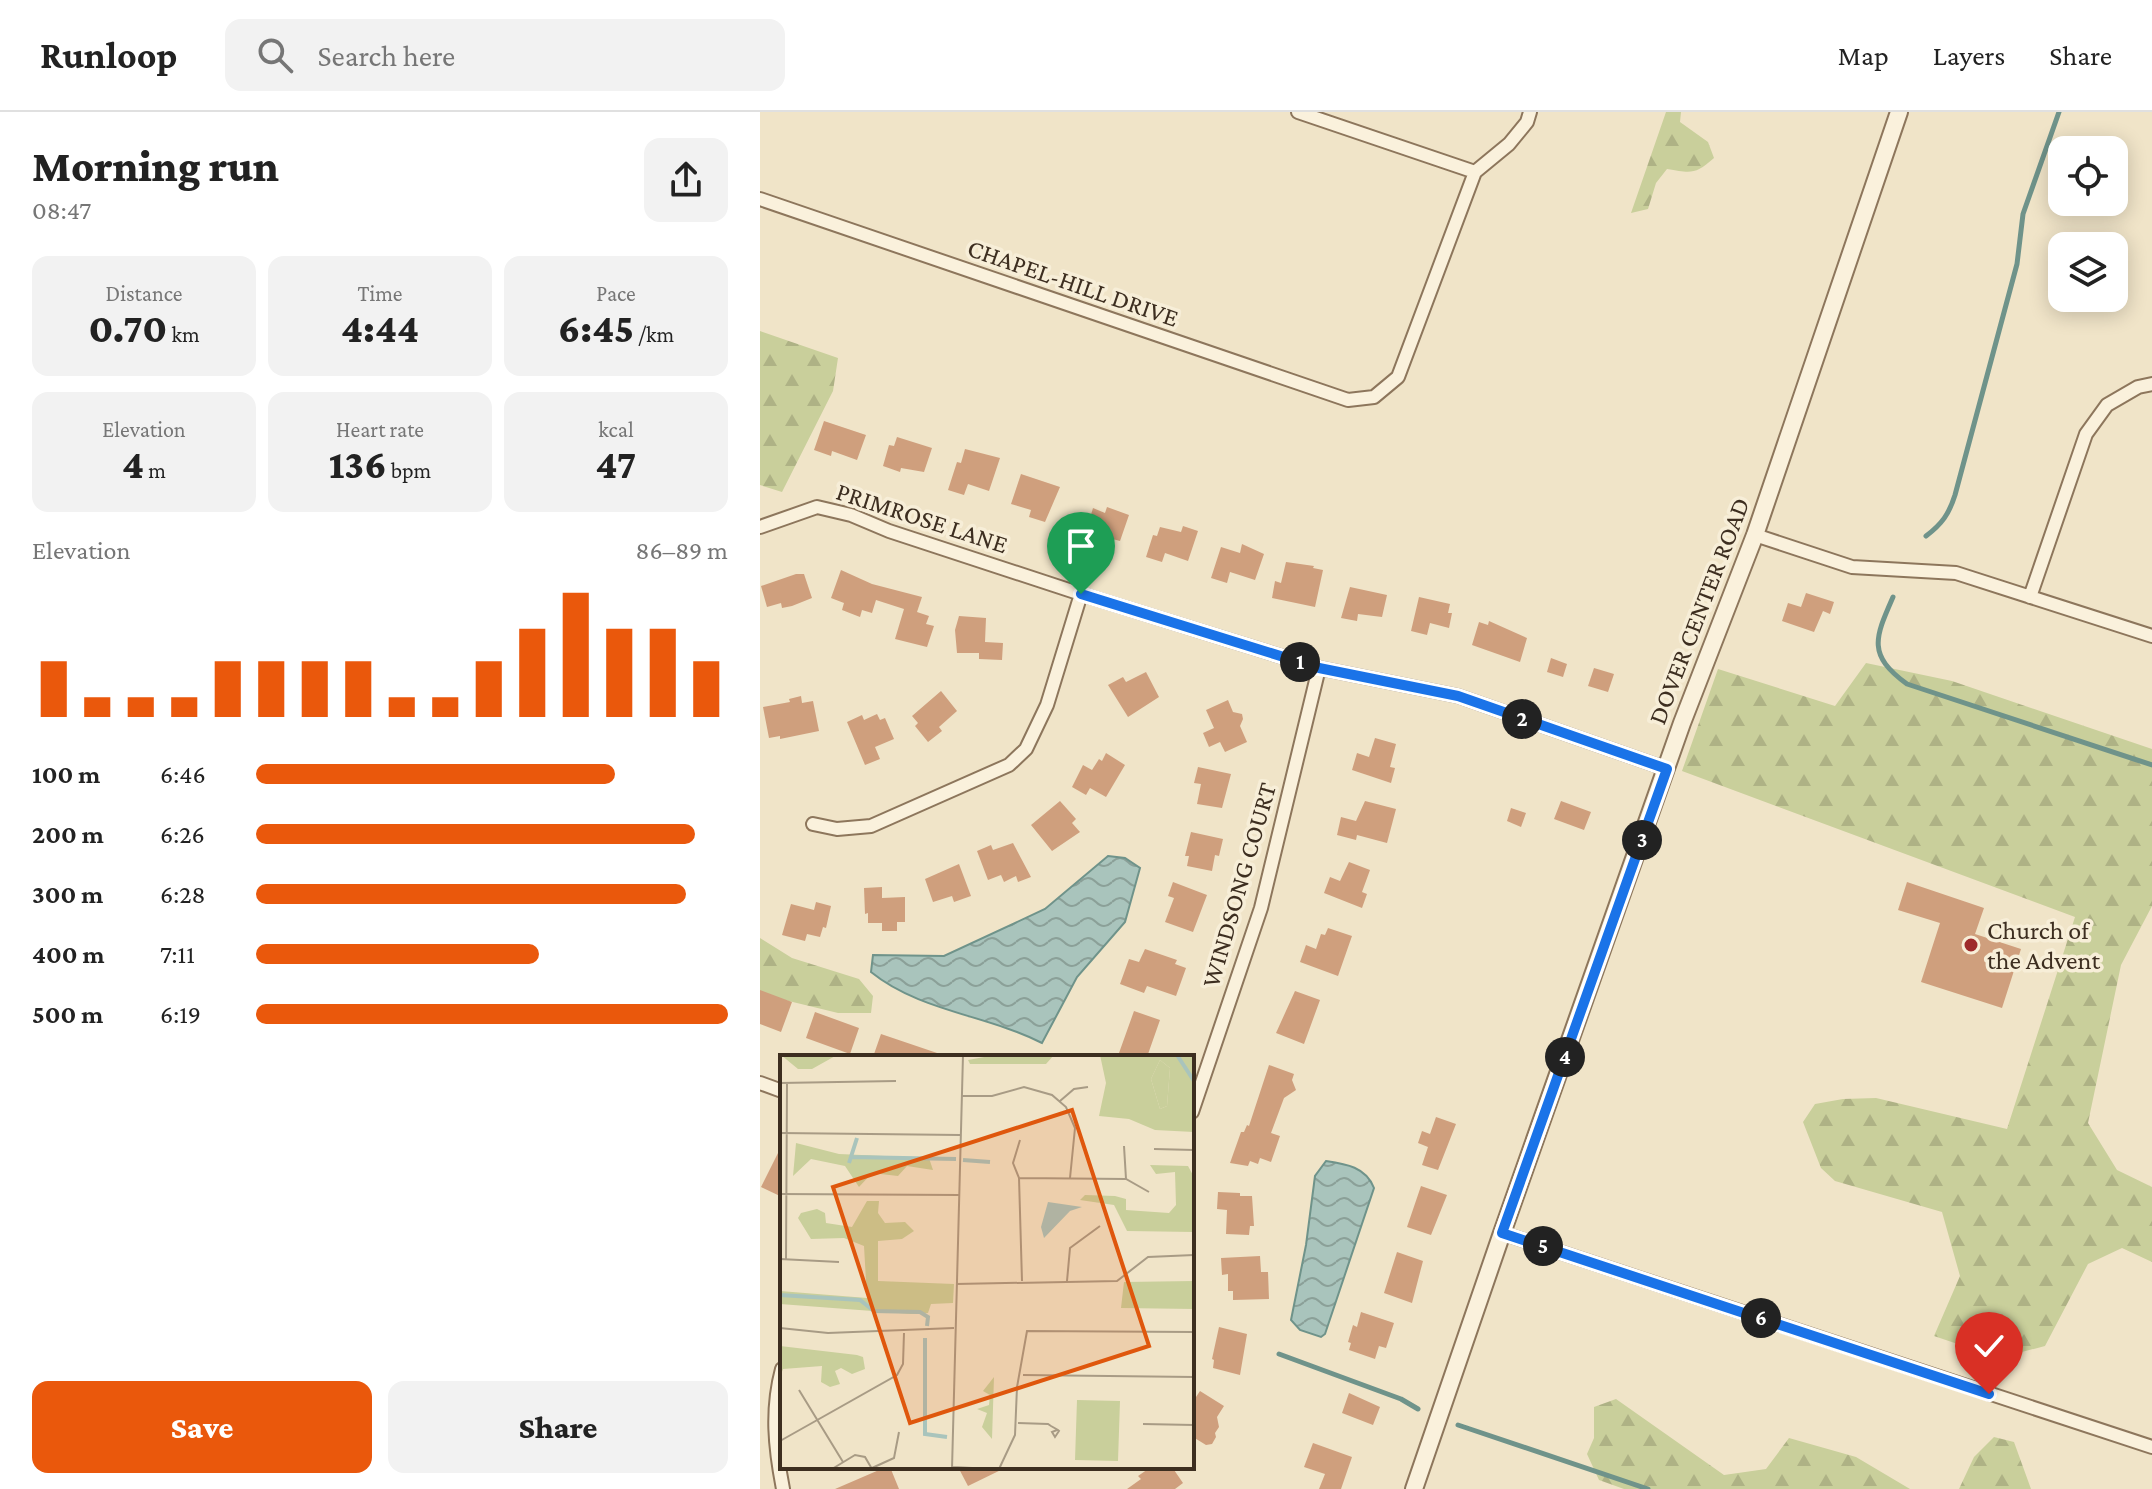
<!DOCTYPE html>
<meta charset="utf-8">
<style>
:root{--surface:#fff;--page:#f2f2f2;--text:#222;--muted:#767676;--line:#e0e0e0;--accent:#ea580c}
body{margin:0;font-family:"Crimson Pro",serif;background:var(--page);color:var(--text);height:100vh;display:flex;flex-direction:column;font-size:30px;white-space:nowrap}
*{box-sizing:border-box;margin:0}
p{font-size:26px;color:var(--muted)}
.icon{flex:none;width:44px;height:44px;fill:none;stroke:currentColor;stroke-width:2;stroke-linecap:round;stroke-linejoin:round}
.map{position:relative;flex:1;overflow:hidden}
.drawer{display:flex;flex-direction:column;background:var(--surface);width:760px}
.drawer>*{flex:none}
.controls{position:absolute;left:1288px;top:24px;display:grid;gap:16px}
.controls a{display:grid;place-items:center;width:80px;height:80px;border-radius:16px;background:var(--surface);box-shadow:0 4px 20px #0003;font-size:40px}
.pin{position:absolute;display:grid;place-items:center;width:68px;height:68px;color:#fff;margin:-82px -34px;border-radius:50% 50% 50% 0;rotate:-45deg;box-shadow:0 0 8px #0007}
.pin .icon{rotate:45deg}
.km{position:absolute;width:40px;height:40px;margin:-20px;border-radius:50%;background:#222;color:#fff;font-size:22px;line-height:40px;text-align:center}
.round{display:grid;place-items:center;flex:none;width:84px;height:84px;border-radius:16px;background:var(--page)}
.overview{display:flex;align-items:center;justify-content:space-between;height:136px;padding:0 32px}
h1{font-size:44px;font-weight:800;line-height:60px}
.stats{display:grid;grid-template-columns:repeat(3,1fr);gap:12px;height:136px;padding:8px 32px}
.stats div{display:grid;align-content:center;border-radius:16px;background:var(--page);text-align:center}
.stats b{font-size:40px;font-weight:800}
.stats small{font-size:22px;font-weight:400}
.stats p{font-size:22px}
.chart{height:224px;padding:16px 32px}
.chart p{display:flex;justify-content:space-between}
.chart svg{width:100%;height:144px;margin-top:8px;stroke:var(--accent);stroke-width:6}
.action{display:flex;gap:16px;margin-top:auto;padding:16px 32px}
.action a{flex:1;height:92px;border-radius:16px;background:var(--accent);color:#fff;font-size:32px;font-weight:800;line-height:92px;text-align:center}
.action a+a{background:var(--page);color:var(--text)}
ul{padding:0 32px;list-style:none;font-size:26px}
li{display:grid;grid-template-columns:128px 96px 1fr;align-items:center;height:60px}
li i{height:20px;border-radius:10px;background:var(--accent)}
header{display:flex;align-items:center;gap:48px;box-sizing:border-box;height:112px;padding:0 40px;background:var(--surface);border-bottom:2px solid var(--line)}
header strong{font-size:38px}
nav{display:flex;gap:44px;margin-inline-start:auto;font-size:28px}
.search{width:560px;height:72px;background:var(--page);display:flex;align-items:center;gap:20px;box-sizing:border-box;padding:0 28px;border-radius:16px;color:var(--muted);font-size:30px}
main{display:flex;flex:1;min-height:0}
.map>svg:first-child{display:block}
.forest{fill:url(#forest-firs)}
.water{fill:url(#water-waves);stroke:#6f938a;stroke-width:2}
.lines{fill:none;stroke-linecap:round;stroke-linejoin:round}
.stream{stroke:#6f938a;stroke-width:5}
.building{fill:#cf9f7d}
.minor-casing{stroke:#8d765c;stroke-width:16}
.tertiary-casing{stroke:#8d765c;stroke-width:20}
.minor{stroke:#faf1dc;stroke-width:12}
.tertiary{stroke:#faf1dc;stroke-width:16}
.route-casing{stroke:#fff;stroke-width:16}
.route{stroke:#1a73e8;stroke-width:10}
.poi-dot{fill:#9e2a2b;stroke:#f7eed8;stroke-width:3}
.labels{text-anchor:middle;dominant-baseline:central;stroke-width:7;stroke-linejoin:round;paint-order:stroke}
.street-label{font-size:26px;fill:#3d2e20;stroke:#f7eed8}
.poi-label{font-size:26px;fill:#3d2e20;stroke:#f7eed8;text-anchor:start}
.inset-river{fill:none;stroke:#a9c4bc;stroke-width:4}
.inset-road{fill:none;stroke:#a89b85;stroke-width:2}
.view{fill:#df570d;fill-opacity:0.15;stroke:#df570d;stroke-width:4}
.inset-edge{fill:none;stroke:#3d2e20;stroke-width:4}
</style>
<header>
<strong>Runloop</strong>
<div class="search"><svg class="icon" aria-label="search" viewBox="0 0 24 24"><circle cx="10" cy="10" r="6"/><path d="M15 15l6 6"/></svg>Search here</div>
<nav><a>Map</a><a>Layers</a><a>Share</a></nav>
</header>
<main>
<section class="drawer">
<div class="overview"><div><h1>Morning run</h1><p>08:47</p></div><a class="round"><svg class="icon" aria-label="share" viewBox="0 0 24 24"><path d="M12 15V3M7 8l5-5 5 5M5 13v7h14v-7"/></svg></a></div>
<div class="stats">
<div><p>Distance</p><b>0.70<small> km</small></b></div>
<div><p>Time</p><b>4:44</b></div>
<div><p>Pace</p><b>6:45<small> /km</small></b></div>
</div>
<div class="stats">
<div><p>Elevation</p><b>4<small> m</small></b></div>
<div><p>Heart rate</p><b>136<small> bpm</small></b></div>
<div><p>kcal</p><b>47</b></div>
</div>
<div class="chart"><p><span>Elevation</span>86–89 m</p>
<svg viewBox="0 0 160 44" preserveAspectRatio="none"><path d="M5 44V27M15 44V38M25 44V38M35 44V38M45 44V27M55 44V27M65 44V27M75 44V27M85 44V38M95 44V38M105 44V27M115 44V17M125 44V6M135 44V17M145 44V17M155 44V27"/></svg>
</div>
<ul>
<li><b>100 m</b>6:46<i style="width:76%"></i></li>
<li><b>200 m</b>6:26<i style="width:93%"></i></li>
<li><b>300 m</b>6:28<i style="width:91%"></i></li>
<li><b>400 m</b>7:11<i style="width:60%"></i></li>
<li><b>500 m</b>6:19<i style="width:100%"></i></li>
</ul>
<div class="action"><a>Save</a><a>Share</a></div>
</section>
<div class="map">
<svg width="1392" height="1377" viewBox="0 0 1392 1377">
<defs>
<pattern id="forest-firs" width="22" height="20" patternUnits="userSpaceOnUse" patternTransform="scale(2)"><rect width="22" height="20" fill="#c9cf9b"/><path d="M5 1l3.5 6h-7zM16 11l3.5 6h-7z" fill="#aeb285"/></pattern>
<pattern id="water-waves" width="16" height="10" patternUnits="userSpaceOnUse" patternTransform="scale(2)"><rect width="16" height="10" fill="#a9c4bc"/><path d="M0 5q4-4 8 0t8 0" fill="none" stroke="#8ba098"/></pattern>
</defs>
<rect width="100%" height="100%" fill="#f0e4c8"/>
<path class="forest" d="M 906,0 L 921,0 L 920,10 L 948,30 L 954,46 C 935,63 931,61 907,57 L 896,71 L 888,97 L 871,101 Z
M 0,219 L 78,246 L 73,279 L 22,380 L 0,373 Z
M 1106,551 L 1192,569 L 1392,637 L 1392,794 L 1361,853 L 1328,1011 L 1357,1058 L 1392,1075 L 1392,1150 L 1362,1136 L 1328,1152 L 1285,1234 L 1239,1246 L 1174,1224 L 1200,1164 L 1182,1100 L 1075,1069 L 1061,1056 L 1043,1010 L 1055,992 L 1083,987 L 1116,986 L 1247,1017 L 1315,805 L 922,659 L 958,557 L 1075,594 Z
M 0,826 L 32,846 L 99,867 L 113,884 L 111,901 L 78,901 L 0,882 Z
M 856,1287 L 964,1363 L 1006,1357 L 1029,1326 L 1096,1345 L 1150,1377 L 864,1377 L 839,1368 L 827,1342 L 834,1326 L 834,1295 Z
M 1234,1325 L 1254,1330 L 1271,1377 L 1199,1377 L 1214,1345 Z"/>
<path class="water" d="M 348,744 L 365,746 L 380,756 L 365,810 L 317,865 L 282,931 C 227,903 159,899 111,860 L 113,843 L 184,844 L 285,797 Z
M 566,1049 C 586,1052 606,1055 614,1076 L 565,1222 L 561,1225 L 540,1218 L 531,1208 L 546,1133 L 555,1064 Z"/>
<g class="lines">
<path class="stream" d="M 1166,424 C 1182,412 1189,402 1195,383 L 1257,152 L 1263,102 L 1299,0
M 1133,485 C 1115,526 1107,543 1147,572 L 1392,653
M 519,1242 L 641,1287 L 658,1297
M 698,1313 L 888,1377"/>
</g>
<path class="building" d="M 64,309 L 106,323 L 97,348 L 72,339 L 71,344 L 54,338 Z
M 137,325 L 172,336 L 164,360 L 141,356 L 140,360 L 123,354 L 129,333 L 134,334 Z
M 205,337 L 240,346 L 229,379 L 208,372 L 204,383 L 188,378 L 197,350 L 201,351 Z
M 261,362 L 300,375 L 285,410 L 269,405 L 271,398 L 251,392 Z
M 347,395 L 369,403 L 360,429 L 334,422 L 333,426 L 316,420 L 322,403 L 330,406 L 333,396 L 345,401 Z
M 423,414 L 438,419 L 428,449 L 405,441 L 402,450 L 386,445 L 393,423 L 397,424 L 400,415 L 421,420 Z
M 482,432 L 504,442 L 495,468 L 470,460 L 467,471 L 451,466 L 461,435 L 480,441 Z
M 526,450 L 554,454 L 553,456 L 563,458 L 555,495 L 512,486 L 515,469 L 521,471 Z
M 81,458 L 112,472 L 162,485 L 157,500 L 169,504 L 166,512 L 174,514 L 167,535 L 135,527 L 144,497 L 116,488 L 112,501 L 102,498 L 100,505 L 82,498 L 84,491 L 71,486 Z
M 36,462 L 44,462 L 52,486 L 32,494 L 22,496 L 21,491 L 7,495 L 1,474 Z
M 590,475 L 627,483 L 622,505 L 598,502 L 597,509 L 581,506 Z
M 1046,481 L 1074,490 L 1070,502 L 1063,499 L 1054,520 L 1022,509 L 1028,491 L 1041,495 Z
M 659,485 L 690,492 L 688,501 L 692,501 L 689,516 L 670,511 L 667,523 L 651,519 Z
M 199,504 L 226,506 L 225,530 L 243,531 L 242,548 L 219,547 L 219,541 L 197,541 L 195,518 Z
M 729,509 L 767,526 L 760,550 L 712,533 L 719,510 L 728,513 Z
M 791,546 L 807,552 L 803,565 L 787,560 Z
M 834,556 L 854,562 L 848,580 L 828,574 Z
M 386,560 L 399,585 L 368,605 L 348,573 L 363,565 L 366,570 Z
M 181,579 L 197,599 L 179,615 L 182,619 L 168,630 L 155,614 L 158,611 L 152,604 Z
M 41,584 L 42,591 L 53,589 L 59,619 L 20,627 L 20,624 L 9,626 L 3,595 L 30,590 L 29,587 Z
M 468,588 L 473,600 L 482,602 L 483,607 L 480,614 L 487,630 L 465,640 L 460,630 L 449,635 L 443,621 L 454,616 L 446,598 Z
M 117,602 L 120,608 L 125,606 L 134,627 L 115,635 L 120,647 L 105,653 L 87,610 L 102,603 L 104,608 Z
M 615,626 L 636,632 L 630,655 L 635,656 L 631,671 L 592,658 L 597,641 L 609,645 Z
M 346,641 L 365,653 L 346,685 L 330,676 L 326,683 L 312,675 L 323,653 L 332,658 L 339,647 L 342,649 Z
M 438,655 L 471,662 L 462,696 L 437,692 L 441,672 L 434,671 Z
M 300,689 L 316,707 L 312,711 L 320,720 L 292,739 L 271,713 Z
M 605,689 L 636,697 L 627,731 L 597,723 L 596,728 L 577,723 L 581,705 L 596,709 Z
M 801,689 L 831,700 L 824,718 L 794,707 Z
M 751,696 L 766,701 L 761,715 L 747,709 Z
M 431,720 L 463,727 L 459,744 L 455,743 L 452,759 L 427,754 L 429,744 L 425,744 Z
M 253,731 L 271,765 L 258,770 L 256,764 L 244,770 L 241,763 L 228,768 L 217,739 L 231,733 L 233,738 Z
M 589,750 L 610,758 L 602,780 L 607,782 L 602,796 L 564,781 L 570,765 L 580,769 Z
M 199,752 L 211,784 L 194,790 L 192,784 L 173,790 L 165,767 Z
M 413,770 L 447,783 L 433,820 L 405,810 L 414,786 L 408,784 Z
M 1147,770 L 1224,796 L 1215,822 L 1261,837 L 1242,896 L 1161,870 L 1180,811 L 1138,798 Z
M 122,775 L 122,786 L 145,785 L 145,810 L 137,810 L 137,819 L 122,819 L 122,811 L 108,811 L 108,801 L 105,802 L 104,776 Z
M 56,790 L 71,794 L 66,816 L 63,815 L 60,825 L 47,822 L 45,829 L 22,823 L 31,792 L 54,798 Z
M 568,816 L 592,824 L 578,864 L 540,850 L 546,833 L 556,837 L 561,822 L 565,823 Z
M 385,837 L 417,848 L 415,852 L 426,856 L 416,884 L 387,874 L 384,881 L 360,872 L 369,847 L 379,850 Z
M 0,878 L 32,890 L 21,920 L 0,912 Z
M 535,879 L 560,888 L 544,932 L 516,921 Z
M 374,899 L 400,908 L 387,945 L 370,945 L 359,941 Z
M 55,900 L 99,916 L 90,942 L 46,926 Z
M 121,922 L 183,943 L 182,945 L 113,945 Z
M 509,953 L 534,962 L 532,968 L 536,978 L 524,986 L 511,1021 L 520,1024 L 511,1050 L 500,1046 L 498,1052 L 490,1049 L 488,1054 L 470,1051 L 481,1020 L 484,1020 L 487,1013 L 489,1014 Z
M 676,1005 L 696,1012 L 678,1058 L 662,1053 L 668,1035 L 658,1031 L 662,1019 L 670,1022 Z
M 22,1033 L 22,1085 L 1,1075 Z
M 661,1074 L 687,1083 L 671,1123 L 647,1115 Z
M 458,1080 L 480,1081 L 480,1084 L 492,1084 L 494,1114 L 490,1114 L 489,1123 L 466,1122 L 467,1098 L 457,1097 Z
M 637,1140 L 663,1149 L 652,1191 L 624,1181 Z
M 500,1144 L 501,1160 L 508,1160 L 509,1187 L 473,1188 L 473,1179 L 468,1179 L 468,1162 L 462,1163 L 461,1146 Z
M 601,1200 L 634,1211 L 626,1236 L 619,1234 L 615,1247 L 589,1238 L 591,1231 L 588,1230 L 593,1213 L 597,1215 Z
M 459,1215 L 487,1222 L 480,1263 L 453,1256 L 454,1248 L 452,1247 Z
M 440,1279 L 464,1294 L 457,1305 L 459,1315 L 455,1321 L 456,1325 L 452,1332 L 446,1333 L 433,1325 L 432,1321 L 432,1291 Z
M 589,1281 L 620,1295 L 613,1313 L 582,1301 Z
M 553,1331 L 592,1345 L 581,1377 L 559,1377 L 565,1362 L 544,1355 Z
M 126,1355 L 130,1355 L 139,1377 L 75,1377 Z
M 198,1355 L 247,1355 L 208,1374 Z
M 391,1355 L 412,1355 L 423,1371 L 415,1377 L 367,1377 L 381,1367 L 378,1364 Z"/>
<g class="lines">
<defs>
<path id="minor" d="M 538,0 L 715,60
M 0,87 L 588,288 L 614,285 L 638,265 L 715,60 L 749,32 L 767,10 L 770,0
M 0,415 L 57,395 L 91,403 L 129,419 L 321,482 L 559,556 L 698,584 L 907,657
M 995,423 L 1092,455 L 1196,461 L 1392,524
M 1270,485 L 1326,322 L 1347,293 L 1378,275 L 1392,272
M 53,712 L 77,717 L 111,714 L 249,653 L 266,637 L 287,593 L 321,482
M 0,971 L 22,979
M 432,1000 L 501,796 L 559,556
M 742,1121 L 1392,1335
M 22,1257 C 11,1298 15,1336 23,1377"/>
<path id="tertiary" d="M 654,1377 L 742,1121 L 922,611 L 995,423 L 1139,0"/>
</defs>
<use href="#minor" class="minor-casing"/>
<use href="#tertiary" class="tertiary-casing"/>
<use href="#minor" class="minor"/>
<use href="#tertiary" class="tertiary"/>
</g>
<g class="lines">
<defs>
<path id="route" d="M 321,482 L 559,556 L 698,584 L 907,657 L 742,1121 L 1229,1282"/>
</defs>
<use href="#route" class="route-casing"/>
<use href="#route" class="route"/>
</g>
<circle class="poi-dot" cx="1211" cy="833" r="8"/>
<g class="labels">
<g class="street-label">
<text transform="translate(313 171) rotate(19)">CHAPEL-HILL DRIVE</text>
<text transform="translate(162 406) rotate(18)">PRIMROSE LANE</text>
<text transform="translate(939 499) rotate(-69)">DOVER CENTER ROAD</text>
<text transform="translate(479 773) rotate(-74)">WINDSONG COURT</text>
</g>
<g class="poi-label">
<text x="1227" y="818">Church of<tspan x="1227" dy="30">the Advent</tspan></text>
</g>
</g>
<g transform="translate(20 943)">
<rect width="414" height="414" fill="#f0e4c8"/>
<path d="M 380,5 L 390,13 L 387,51 L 380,54 L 371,24 ZM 297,345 L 340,346 L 338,406 L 295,405 Z" fill="#c9cf9b"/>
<path d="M 1,0 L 57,0 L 32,14 L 18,14 ZM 215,0 L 274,0 L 266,9 L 190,9 L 188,5 ZM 320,0 L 414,0 L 414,77 L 375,75 L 349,64 L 319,61 L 326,28 ZM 380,5 L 390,13 L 387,51 L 380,54 L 371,24 ZM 16,88 L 59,99 L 149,103 L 153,115 L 127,111 L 118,121 L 92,118 L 79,132 L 65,111 L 31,104 L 13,121 ZM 370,110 L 408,111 L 414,122 L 414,177 L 347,176 L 334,150 L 300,145 L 305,140 L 335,141 L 346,144 L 346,155 L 389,158 L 396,150 L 395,117 L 376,119 ZM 87,146 L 99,146 L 98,158 L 105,168 L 125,167 L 134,176 L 122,184 L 98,186 L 98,226 L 174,229 L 173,248 L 151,249 L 148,258 L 132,259 L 0,249 L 0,236 L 87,243 L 84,191 L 64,183 L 31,184 L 18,163 L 21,158 L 37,154 L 45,158 L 46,168 L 72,172 ZM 414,226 L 414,254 L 341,253 L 344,227 ZM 0,291 L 77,300 L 83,302 L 85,314 L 72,319 L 61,313 L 55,316 L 60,329 L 50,332 L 41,327 L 42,311 L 3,314 L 0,322 ZM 214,322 L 212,384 L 202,372 L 207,358 L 197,354 L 209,350 L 210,340 L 203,336 Z" fill="#c9cf9b" fill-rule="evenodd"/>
<path d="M 268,147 L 302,152 L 290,156 L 264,183 L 261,172 Z" fill="#a9c4bc"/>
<path class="inset-river" d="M 397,0 L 414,26M 71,102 L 176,104M 183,105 L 210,107M 69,108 L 77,83M 0,240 L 80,245 L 94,256 L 140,257 L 148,262 L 147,271M 145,283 L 145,379 L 167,382"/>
<path class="inset-road" d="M 0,28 L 116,26M 182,41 L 212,41 L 244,32 L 272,40 L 286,52 L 295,73 L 290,123M 280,46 L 294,34 L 308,32M 0,78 L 180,80M 240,85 L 233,108 L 239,123 L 242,226M 344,91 L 346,124M 374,94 L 414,95M 239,123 L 346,124 L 369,137M 0,139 L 179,140M 0,204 L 59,207M 6,204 L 7,28M 287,226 L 290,193 L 320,171M 176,229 L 337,226 L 368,202 L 414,200M 0,273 L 48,278 L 174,273M 243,320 L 414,322M 19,335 L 63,407M 238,368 L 268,369 L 271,371 L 278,375 L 279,376 L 275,382 L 272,377 L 277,375M 363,369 L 414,370M 0,386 L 117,320 L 123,309 L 124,278M 173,412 L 211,414M 92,413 L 114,403 L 119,377M 52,414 L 75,400 L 85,402 L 92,414M 172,414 L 183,0M 219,414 L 235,380 L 237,332 L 247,276 L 414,277"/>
<path class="view" d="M 292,55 L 369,291 L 130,368 L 53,132 Z"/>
<rect width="414" height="414" class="inset-edge"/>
</g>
</svg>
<div class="controls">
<a><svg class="icon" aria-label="locate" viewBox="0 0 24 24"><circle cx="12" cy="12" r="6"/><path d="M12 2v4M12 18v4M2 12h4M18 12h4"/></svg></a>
<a><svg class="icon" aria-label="layers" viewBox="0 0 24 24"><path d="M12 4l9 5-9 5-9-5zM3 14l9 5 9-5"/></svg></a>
</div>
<div class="pin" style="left:321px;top:482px;background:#1e9e55"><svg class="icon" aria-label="arrive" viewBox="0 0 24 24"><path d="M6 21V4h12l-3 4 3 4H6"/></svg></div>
<div class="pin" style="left:1229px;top:1282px;background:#d93025"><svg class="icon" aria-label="check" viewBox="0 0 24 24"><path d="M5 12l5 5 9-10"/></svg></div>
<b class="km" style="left:540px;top:550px">1</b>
<b class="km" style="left:762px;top:607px">2</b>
<b class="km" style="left:882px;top:728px">3</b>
<b class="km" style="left:805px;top:945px">4</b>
<b class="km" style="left:783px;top:1134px">5</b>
<b class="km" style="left:1001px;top:1206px">6</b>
</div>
</main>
